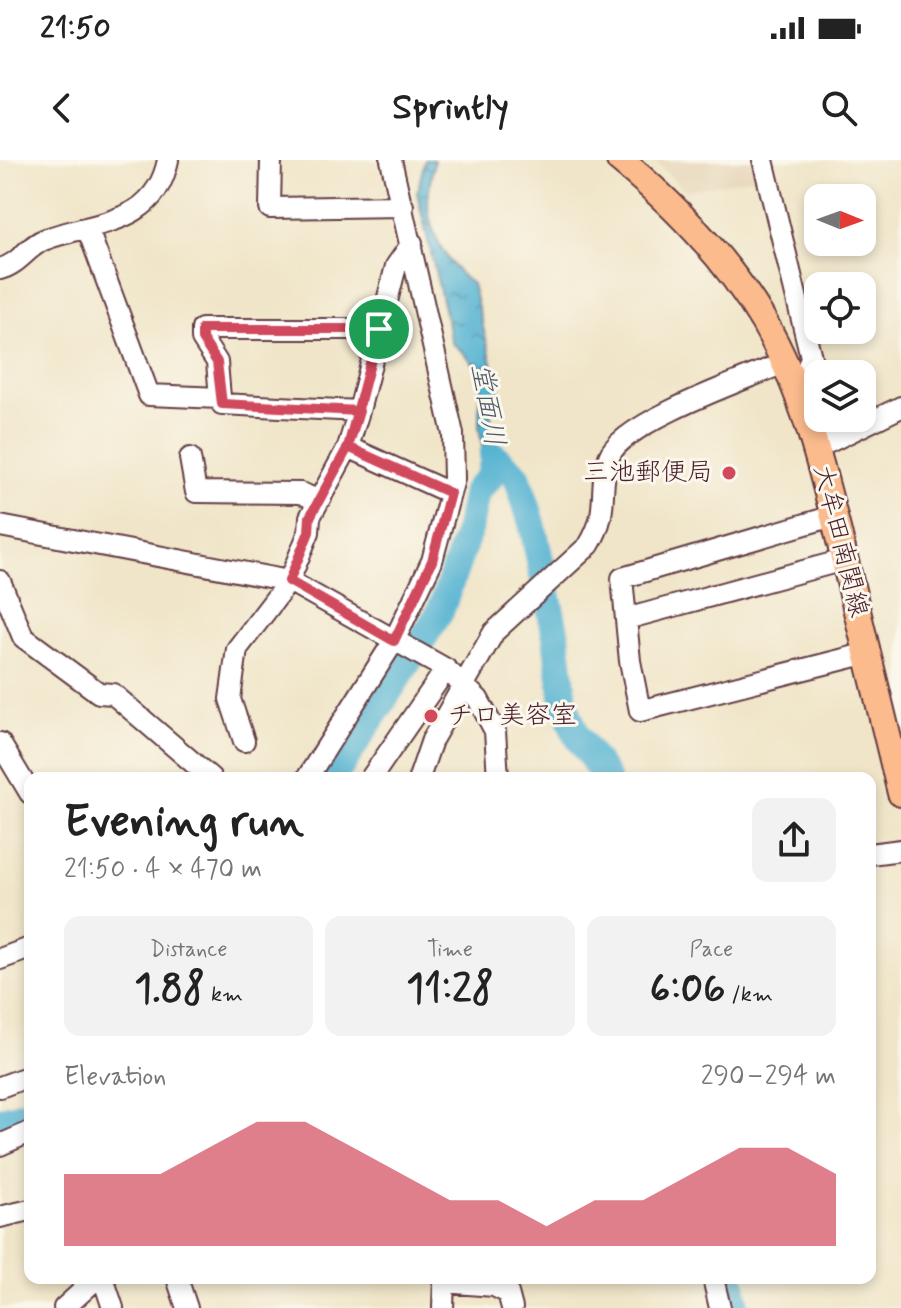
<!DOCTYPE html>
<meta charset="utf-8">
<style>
:root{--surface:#fff;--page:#f2f2f2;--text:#222;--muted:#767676;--accent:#d1495b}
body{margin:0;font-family:Mynerve,"Klee One",sans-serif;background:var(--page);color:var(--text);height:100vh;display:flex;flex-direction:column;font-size:30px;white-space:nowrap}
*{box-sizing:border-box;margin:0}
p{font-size:26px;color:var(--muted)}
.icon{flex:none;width:44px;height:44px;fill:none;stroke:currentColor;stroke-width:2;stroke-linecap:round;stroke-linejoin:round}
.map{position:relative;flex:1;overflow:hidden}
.sheet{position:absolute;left:24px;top:612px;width:852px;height:512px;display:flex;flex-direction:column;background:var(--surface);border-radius:16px;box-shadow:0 4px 12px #0003}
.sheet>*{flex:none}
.needle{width:52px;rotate:91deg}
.fabs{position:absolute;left:804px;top:24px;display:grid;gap:16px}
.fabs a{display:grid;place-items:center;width:72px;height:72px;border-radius:16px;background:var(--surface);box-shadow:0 4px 12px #0003;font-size:40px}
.pin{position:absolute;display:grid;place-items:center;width:68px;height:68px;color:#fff;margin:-34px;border:4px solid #fff;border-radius:50%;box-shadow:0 2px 8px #0007}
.round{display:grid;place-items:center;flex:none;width:84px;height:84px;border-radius:16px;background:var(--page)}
.summary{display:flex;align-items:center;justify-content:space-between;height:136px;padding:0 40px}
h1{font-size:44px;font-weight:800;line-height:60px}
.metrics{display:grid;grid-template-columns:repeat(3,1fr);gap:12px;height:136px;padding:8px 40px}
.metrics div{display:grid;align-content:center;border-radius:16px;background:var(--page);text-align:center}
.metrics b{font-size:40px;font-weight:800}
.metrics small{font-size:22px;font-weight:400}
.metrics p{font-size:22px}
.chart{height:224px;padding:16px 40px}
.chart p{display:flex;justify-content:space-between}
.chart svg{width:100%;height:144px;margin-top:8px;fill:var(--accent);opacity:.7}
.status{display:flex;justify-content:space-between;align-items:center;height:56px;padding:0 40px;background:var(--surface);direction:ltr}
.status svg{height:22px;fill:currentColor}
header{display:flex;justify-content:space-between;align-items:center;height:104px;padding:0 40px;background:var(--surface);font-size:36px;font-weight:800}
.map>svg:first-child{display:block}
.built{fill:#e6d5b7}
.water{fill:url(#water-ripples);stroke:#4e687e;stroke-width:2}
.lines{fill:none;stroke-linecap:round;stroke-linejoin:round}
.river{stroke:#53b2d1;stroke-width:28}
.minor-casing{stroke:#633d43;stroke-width:24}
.major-casing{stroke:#633d43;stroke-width:30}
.minor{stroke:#fff;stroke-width:20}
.major{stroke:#fbbb8d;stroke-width:26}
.route-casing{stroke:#fff;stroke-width:16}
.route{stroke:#d1495b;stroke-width:10}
.poi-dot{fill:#d1495b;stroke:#fbf7ec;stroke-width:3}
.labels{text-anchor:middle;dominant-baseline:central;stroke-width:6;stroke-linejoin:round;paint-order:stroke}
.poi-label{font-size:26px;fill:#4a1f2b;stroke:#fbf7ec;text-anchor:end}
.street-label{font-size:26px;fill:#4a1f2b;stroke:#fbf7ec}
.water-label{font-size:28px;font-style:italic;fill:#4e5a6d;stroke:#fbf7ec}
</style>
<div class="status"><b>21:50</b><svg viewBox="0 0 49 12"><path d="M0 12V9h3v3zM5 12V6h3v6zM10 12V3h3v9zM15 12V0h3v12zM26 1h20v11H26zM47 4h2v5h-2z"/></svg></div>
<header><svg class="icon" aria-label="back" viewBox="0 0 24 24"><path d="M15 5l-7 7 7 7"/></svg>Sprintly<svg class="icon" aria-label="search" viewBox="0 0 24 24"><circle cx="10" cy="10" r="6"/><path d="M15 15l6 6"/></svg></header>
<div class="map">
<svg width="901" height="1148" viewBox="0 0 901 1148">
<defs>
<pattern id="water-ripples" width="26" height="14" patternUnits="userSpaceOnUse" patternTransform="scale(2)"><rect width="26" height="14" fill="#53b2d1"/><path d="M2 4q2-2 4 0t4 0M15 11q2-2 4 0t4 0" fill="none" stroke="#4790aa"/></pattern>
</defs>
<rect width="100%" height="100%" fill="#fbf7ec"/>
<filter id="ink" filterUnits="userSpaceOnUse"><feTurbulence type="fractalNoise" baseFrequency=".0125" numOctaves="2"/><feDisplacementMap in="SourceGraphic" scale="16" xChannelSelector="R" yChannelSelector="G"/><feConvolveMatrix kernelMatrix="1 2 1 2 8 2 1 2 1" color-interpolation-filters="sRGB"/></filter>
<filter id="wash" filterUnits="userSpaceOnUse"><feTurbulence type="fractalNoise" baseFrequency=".006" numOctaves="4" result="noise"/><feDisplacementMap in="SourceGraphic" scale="32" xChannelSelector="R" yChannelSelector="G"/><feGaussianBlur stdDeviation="1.8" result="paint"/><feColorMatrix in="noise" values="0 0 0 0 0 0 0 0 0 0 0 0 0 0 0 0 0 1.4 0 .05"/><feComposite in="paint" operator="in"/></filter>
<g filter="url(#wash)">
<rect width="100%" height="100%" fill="#f0e5c8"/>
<path class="built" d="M 654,0 L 753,0 L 757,17 L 685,31 Z"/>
<path class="water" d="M 425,0 L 434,0 C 432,14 428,29 428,44 C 428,71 450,109 472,124 L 500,234 L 491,249 L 491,264 L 504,300 L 501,312 L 478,343 L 463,340 L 469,320 L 485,314 C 486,297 480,281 479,264 C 479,220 491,214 452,183 L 417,33 Z"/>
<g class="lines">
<path class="river" d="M 493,295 L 517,316 L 532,363 L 556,476 L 564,543 L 576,574 L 606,618
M 333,618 L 440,452 L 469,369 L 476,331 L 490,317 L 491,310
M 0,961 L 30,952
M 731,1118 L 736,1148"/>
</g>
</g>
<g filter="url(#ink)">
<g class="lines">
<defs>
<path id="minor" d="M 271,0 L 270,48 L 403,46
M 763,0 L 811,197 L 798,239
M 88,70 L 149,235 L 220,238 L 222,244 L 359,251 L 348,287 L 310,357 L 309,372 L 289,421 L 237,489 L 230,539 L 244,581
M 0,109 C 20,104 28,85 46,79 C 95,61 155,66 168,0
M 220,238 L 217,202 L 202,179 L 202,169 L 379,169
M 359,251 L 396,106 L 412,83
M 348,287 L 450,333
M 817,288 L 901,247
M 190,298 L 196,332 L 301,333 L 319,341
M 833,356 L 622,418 L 630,501 L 640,551 L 868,493
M 0,366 L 289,421 L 446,509 L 478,539 L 495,571 L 498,618
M 0,421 L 23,477 L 99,533 L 113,534 L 211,618
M 626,459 L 844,400
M 0,583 L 30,633
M 307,618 L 394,481 L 432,401 L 454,319 L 453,274 L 391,0
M 371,618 L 446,509
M 419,618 L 432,580 L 494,472 L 589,385 C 611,349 597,331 609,297 C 620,263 748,218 784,203
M 870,694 L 901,690
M 0,799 L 30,788
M 0,927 L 30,916
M 0,985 L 30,972
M 0,1057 L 30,1050
M 103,1118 L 113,1148
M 177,1118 L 187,1148
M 713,1118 L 720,1148
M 443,1122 L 494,1126 L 508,1133 L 512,1148
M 64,1148 L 97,1118
M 443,1148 L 444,1118"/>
<path id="major" d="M 620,0 C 676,46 727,99 764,162 C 806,235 824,317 844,397 C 863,476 882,555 901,633"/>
</defs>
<use href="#minor" class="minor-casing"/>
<use href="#major" class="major-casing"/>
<use href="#minor" class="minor"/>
<use href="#major" class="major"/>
</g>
</g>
<g class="lines" filter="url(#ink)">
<defs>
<path id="route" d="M 379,169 L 202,169 L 202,179 L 217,202 L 222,244 L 359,251 L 348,287 L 310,357 L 309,372 L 289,421 L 394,481 L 432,401 L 450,333 L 348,287 L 379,169"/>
</defs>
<use href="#route" class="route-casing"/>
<use href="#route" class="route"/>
</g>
<g class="poi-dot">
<circle cx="729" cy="313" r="8"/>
<circle cx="431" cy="556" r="8"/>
</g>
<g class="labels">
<g class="poi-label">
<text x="713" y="313">三池郵便局</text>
<text x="447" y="556" text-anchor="start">チロ美容室</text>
</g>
<g class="street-label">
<text transform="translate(840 381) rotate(76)">大牟田南関線</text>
</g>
<g class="water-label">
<text transform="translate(487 245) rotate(80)">堂面川</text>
</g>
</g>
</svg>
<div class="fabs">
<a><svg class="needle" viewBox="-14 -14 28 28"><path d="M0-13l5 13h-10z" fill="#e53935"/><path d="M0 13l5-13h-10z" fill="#767676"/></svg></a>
<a><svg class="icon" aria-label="locate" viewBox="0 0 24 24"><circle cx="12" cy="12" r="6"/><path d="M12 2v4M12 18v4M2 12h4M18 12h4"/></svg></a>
<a><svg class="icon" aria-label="layers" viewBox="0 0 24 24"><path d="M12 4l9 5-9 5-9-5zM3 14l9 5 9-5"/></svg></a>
</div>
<div class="pin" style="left:379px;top:169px;background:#1e9e55"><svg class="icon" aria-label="arrive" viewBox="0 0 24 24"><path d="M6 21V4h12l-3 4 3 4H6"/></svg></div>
<section class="sheet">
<div class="summary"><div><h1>Evening run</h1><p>21:50 · 4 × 470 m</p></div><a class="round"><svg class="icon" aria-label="share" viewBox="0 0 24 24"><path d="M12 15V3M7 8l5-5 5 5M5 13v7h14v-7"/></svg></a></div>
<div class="metrics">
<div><p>Distance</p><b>1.88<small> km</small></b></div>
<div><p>Time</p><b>11:28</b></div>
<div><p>Pace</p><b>6:06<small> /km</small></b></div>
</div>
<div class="chart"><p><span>Elevation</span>290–294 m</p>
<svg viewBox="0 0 160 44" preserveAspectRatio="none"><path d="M0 44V22L10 22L20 22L30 14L40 6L50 6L60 14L70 22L80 30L90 30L100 38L110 30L120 30L130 22L140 14L150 14L160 22V44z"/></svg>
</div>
</section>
</div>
